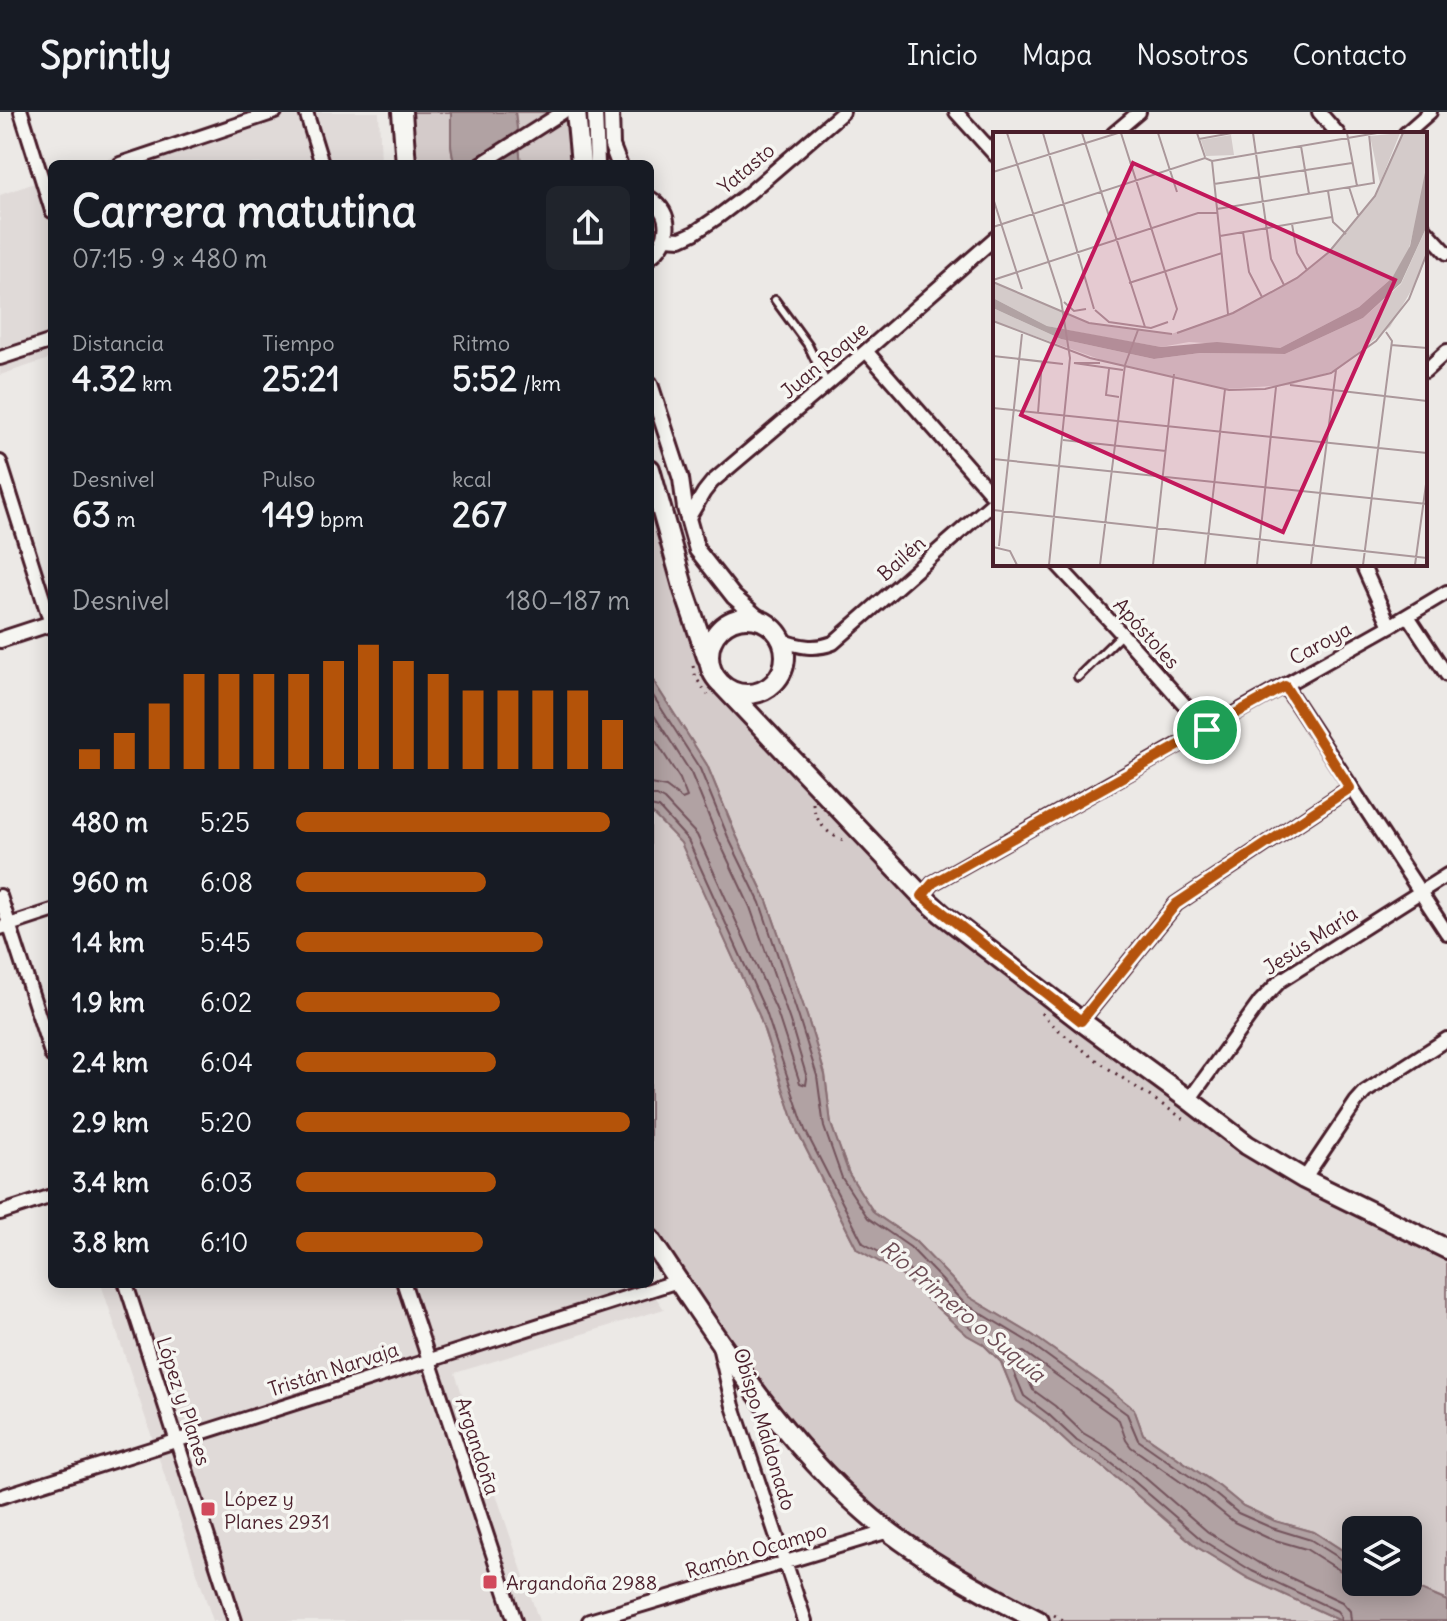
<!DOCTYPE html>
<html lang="es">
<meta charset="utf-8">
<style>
:root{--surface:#171b24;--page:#20242c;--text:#f1f3f6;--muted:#9ea1a6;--line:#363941;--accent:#b45309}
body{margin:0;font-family:Delius,sans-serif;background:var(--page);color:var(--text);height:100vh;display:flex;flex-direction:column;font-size:30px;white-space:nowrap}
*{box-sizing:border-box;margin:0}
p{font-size:26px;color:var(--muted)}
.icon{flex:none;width:44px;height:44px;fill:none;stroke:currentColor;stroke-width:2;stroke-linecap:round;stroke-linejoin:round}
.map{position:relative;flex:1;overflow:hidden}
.sheet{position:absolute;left:48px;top:48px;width:606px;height:1128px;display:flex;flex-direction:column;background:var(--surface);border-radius:12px;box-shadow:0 4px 20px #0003}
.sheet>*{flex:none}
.buttons{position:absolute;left:1342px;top:1404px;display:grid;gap:16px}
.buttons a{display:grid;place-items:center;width:80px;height:80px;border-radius:12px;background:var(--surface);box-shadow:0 4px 20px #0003;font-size:40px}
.pin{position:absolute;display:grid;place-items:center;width:68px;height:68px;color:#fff;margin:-34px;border:4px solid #fff;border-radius:50%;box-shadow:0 2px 8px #0007}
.round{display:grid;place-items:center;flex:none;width:84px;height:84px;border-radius:12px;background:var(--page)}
.summary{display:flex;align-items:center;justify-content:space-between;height:136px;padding:0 24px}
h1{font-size:44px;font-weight:700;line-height:60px}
.metrics{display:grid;grid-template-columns:repeat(3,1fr);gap:12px;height:136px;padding:8px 24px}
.metrics div{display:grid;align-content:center}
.metrics b{font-size:34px;font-weight:700}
.metrics small{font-size:22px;font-weight:400}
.metrics p{font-size:22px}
.chart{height:224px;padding:16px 24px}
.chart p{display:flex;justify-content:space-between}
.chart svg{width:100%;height:144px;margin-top:8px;stroke:var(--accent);stroke-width:6}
ul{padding:0 24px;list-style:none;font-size:26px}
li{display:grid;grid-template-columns:128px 96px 1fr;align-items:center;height:60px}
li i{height:20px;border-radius:10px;background:var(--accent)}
header{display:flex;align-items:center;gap:48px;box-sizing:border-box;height:112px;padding:0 40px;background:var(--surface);border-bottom:2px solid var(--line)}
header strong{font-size:38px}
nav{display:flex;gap:44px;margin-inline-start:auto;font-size:28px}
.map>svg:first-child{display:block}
.built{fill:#e0dad8}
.green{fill:#d4cbca;stroke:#8f757a;stroke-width:2}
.water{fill:#b1a2a3;stroke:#886e73;stroke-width:2}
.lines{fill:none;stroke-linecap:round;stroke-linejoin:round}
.shore{stroke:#73535b;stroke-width:2}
.service-casing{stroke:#4a1f2b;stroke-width:12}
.minor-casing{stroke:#4a1f2b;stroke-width:18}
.tertiary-casing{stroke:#4a1f2b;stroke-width:20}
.primary-casing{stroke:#4a1f2b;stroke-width:24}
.path{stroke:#4a1f2b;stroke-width:3;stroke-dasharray:2 6;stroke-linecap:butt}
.service{stroke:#f6f6f2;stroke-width:6}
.minor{stroke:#f6f6f2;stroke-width:12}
.tertiary{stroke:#f6f6f2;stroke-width:14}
.primary{stroke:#f6f6f2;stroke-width:18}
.route-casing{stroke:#fff;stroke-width:16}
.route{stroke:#b45309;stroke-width:10}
.poi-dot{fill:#d1495b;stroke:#f6f6f2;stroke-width:3}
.labels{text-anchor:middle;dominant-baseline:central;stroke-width:7;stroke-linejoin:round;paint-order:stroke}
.street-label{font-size:20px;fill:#4a1f2b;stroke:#f6f6f2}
.poi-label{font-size:20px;fill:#4a1f2b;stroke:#f6f6f2;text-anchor:start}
.water-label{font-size:22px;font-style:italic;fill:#6e4d55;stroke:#f6f6f2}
.inset-road{fill:none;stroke:#ab989b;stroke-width:2}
.view{fill:#c2185b;fill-opacity:0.15;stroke:#c2185b;stroke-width:4}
.inset-edge{fill:none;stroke:#4a1f2b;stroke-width:4}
</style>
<header>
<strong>Sprintly</strong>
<nav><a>Inicio</a><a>Mapa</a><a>Nosotros</a><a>Contacto</a></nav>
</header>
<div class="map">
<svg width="1447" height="1509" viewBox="0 0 1447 1509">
<rect width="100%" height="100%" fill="#ece9e6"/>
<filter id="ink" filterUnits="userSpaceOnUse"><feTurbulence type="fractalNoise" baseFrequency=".0125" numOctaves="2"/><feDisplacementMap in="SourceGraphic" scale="16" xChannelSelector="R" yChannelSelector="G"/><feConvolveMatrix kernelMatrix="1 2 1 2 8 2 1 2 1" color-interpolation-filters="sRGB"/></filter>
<g filter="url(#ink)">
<path class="built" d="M 245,0 L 379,0 L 381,52 L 92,52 Z
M 52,65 L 52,246 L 0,263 L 0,83 Z
M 101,1172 L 646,1172 L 664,1197 L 455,1261 L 539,1509 L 213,1509 Z"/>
<path class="green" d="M 402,0 L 451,0 L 451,33 L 454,52 L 406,52 Z
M 515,0 L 576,0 L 581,52 L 521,52 Z
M 650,357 L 709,546 L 723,574 L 922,784 L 1247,1033 L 1447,1137 L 1447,1489 L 1402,1470 L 1408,1470 L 1408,1418 L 1356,1418 L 1356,1447 L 1314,1420 L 1275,1409 L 1243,1394 L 1220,1375 L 1143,1322 L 1134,1297 L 1098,1269 L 1031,1222 L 969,1185 L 915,1129 L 874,1101 L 849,1062 L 831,1012 L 825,962 L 807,904 L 767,789 L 735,721 L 707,653 L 650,564 Z
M 650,699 L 681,730 L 759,903 L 798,1021 L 857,1137 L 899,1161 L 967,1223 L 983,1232 L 1001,1250 L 1017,1289 L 1043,1308 L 1073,1336 L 1097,1350 L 1124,1372 L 1197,1435 L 1248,1466 L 1341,1509 L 1039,1509 L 989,1483 L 838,1374 L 650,1127 Z"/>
<path class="water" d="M 451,0 L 515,0 L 521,52 L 454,52 L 451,33 Z
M 650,564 L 707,653 L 735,721 L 767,789 L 807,904 L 825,963 L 831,1012 L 849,1062 L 874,1101 L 915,1129 L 969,1185 L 1031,1222 L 1098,1269 L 1134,1297 L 1143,1322 L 1220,1375 L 1243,1394 L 1275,1409 L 1314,1420 L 1356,1447 L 1356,1470 L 1402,1470 L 1447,1489 L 1447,1509 L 1341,1509 L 1248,1466 L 1197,1435 L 1124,1372 L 1097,1350 L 1073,1336 L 1043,1308 L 1017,1289 L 1001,1250 L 983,1232 L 967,1223 L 899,1161 L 857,1137 L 798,1021 L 759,903 L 681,731 L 650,699 Z"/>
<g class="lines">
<path class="shore" d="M 650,579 L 700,657 L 728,725 L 760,791 L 799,906 L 817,964 L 824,1015 L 842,1066 L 868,1106 L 910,1135 L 964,1191 L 1027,1229 L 1127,1302 L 1138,1328 L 1215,1382 L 1238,1401 L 1272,1416 L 1311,1428 L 1349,1452 L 1356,1453
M 650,597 L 691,661 L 719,729 L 750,795 L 790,909 L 807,966 L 806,973 L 800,971 L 776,897 L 697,723 L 664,688 L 657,684 L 650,684
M 650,620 L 680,667 L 687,685 L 682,687 L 666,675 L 650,672
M 650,694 L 659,696 L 688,728 L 766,900 L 805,1018 L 863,1131 L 904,1154 L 971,1216 L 988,1226 L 1008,1246 L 1024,1284 L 1048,1302 L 1077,1329 L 1101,1343 L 1129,1365 L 1202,1428 L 1252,1459 L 1337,1499 L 1340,1503 L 1341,1509
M 1351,1509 L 1350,1499 L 1342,1490 L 1257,1450 L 1208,1420 L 1136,1358 L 1107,1335 L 1083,1321 L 1055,1294 L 1033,1278 L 1018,1244 L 1018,1241 L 1024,1240 L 1119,1308 L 1126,1328 L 1131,1335 L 1209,1390 L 1234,1410 L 1268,1426 L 1306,1437 L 1344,1461 L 1356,1463"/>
<defs>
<path id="service" d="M 775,188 L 808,233 L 827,272
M 1078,565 L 1122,522"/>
<path id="minor" d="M 21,0 L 52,99
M 306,0 L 322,52
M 956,0 L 995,43
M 1319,0 L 1338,22
M 1113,22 L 1139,0
M 1405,22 L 1430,0
M 120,52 L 275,0
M 481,52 L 563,0
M 1425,117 L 1447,141
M 665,126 L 681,127 L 694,121 L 719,104 L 748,82 L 843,0
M 866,239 L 995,386
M 0,246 L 52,229
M 1425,259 L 1447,239
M 0,350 L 52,515
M 688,407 L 704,380 L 712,370 L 866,239 L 995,126
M 1057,452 L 1122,522 L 1207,618
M 1362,452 L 1390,514
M 1408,504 L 1447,563
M 781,528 C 799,535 815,538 833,531 L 995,389
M 1285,574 L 1447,821
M 0,784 L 52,944
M 922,784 L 933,771 L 1390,514 L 1447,480
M 0,816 L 52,799
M 1081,909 L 1176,792 L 1350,676
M 1189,988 L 1260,890 L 1280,869 L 1447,763
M 1304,1067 L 1356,990 L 1365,980 L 1447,927
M 0,1101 L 52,1084
M 126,1172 L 235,1509
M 404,1172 L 515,1509
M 719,1234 L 733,1294 L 805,1509
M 0,1385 L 678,1169
M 589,1509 L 889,1419"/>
<path id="tertiary" d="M 595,0 L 597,52
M 611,0 L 612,34 L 619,52
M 650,87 C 673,101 671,129 650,144
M 650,272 L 681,367 L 685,396 L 697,438 L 734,485 L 762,509
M 0,528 L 52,511"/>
<path id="primary" d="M 402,0 L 406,52
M 576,0 L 581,52
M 650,357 L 684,478 L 707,545
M709 544a38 38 0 1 1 76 0a38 38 0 1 1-76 0Z
M 723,574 L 922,784 L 942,802 L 1081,909 L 1189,988 L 1247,1033 L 1304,1067 L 1447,1137
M 650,1127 C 714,1222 777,1323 864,1399 C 912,1442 981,1479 1039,1509"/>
</defs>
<use href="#service" class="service-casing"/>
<use href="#minor" class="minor-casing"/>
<use href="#tertiary" class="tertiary-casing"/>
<use href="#primary" class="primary-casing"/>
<path class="path" d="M 693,554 L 696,566 L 708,583
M 813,691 C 814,709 830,726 848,729
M 1041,901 C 1082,943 1136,974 1185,1008
M 650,1102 L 656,1112
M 1054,1503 L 1065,1509"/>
<use href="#service" class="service"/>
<use href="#minor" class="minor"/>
<use href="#tertiary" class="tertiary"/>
<use href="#primary" class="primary"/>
</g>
</g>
<g class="lines" filter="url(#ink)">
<defs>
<path id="route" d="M 1285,574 L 1350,676 L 1176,792 L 1081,909 L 922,784 L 933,771 Z"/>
</defs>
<use href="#route" class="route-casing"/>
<use href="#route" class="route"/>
</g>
<g class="poi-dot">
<rect x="200" y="1389" width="16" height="16" rx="4"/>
<rect x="482" y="1462" width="16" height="16" rx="4"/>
</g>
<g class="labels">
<g class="street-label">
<text transform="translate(746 56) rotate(-40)">Yatasto</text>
<text transform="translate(824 248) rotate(-40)">Juan Roque</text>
<text transform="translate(901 446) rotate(-42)">Bailén</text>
<text transform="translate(1147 521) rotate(48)">Apóstoles</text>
<text transform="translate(1320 531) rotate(-29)">Caroya</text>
<text transform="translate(1310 828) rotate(-33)">Jesús María</text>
<text transform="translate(333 1257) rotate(-18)">Tristán Narvaja</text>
<text transform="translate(184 1289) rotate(72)">López y Planes</text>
<text transform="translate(765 1317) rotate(73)">Obispo Maldonado</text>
<text transform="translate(478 1334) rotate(72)">Argandoña</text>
<text transform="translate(756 1438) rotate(-17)">Ramón Ocampo</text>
</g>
<g class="poi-label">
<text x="224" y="1386">López y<tspan x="224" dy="23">Planes 2931</tspan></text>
<text x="506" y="1470">Argandoña 2988</text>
</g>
<g class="water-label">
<text transform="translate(963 1199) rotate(40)">Río Primero o Suquía</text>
</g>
</g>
<g transform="translate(993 20)">
<rect width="434" height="434" fill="#ece9e6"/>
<path d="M 407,1 L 387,51 L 377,4 ZM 410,1 L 434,1 L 433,51 L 415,120 L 399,146 L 366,175 L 287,216 L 196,210 L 168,215 L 111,205 L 54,194 L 0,166 L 0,150 L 96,191 L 178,202 L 235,183 L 304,146 L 336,120 L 382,64 ZM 238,3 L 241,23 L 213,24 L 208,8 ZM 434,94 L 434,121 L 426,145 L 397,195 L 343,238 L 297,253 L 232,257 L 117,231 L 0,189 L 0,176 L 68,207 L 161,227 L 207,221 L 292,222 L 370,186 L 408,152 Z" fill="#d4cbca"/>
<path d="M 434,31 L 434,94 L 408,151 L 370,186 L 292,222 L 207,221 L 161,227 L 68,207 L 0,176 L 0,166 L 54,194 L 168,215 L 224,210 L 287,216 L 366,175 L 399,146 L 417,114 Z" fill="#b1a2a3"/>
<path class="inset-road" d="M 14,1 L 68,168 L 77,226 L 56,433M 50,1 L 101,177M 89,1 L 152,195M 128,1 L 184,177 L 180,188M 165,1 L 184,60M 204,1 L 212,25M 260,1 L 278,127 L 291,153M 354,1 L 364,54M 206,7 L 239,1M 308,14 L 316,62M 219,29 L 384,1M 219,29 L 235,182M 0,40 L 125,1M 221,52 L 359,31M 356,55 L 365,83M 335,59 L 340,90 L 353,102M 0,66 L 29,157M 224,77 L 381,51 L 376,2M 299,92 L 304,121 L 314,138M 0,95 L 212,26 L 219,29M 250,100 L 256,140 L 269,165M 227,104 L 339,85M 0,148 L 205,81 L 225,81M 0,150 L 96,191 L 179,202M 136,151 L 229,121M 71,170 L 81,179 L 93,177M 102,178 L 116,190 L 158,196 L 175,190M 0,189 L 97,226 L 236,258 L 272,257 L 338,241 L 383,209 L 416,167 L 434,121M 184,201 L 240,181 L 304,146 L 336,120 L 382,64 L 410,1M 398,213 L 434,216M 0,224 L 70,232M 107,231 L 81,231 L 130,238M 132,233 L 145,198M 116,237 L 113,263 L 126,265M 297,253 L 434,269M 0,276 L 434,321M 45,281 L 49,229M 70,308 L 173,319M 0,327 L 434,372M 0,378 L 434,426M 6,414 L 29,202M 0,415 L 17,419 L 24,433M 107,433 L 132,233M 160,433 L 181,242M 212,433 L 232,257M 264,433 L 283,255M 318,433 L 343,238M 370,433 L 399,209 L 393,200M 422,433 L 434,345"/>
<path class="view" d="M 140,31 L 402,148 L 290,400 L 28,283 Z"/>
<rect width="434" height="434" class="inset-edge"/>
</g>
</svg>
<div class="buttons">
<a><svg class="icon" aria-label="layers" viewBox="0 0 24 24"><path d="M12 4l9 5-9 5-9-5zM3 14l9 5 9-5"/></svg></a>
</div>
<div class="pin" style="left:1207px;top:618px;background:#1e9e55"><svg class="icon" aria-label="arrive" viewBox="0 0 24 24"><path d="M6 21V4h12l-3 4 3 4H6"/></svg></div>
<section class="sheet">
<div class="summary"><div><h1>Carrera matutina</h1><p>07:15 · 9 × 480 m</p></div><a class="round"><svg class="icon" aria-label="share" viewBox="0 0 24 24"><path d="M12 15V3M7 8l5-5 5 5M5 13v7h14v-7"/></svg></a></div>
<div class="metrics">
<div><p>Distancia</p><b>4.32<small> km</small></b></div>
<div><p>Tiempo</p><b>25:21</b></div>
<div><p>Ritmo</p><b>5:52<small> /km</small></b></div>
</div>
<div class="metrics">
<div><p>Desnivel</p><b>63<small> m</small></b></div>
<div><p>Pulso</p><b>149<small> bpm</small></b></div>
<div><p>kcal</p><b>267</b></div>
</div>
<div class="chart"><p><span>Desnivel</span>180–187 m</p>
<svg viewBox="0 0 160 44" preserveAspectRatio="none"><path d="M5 44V38M15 44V33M25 44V24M35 44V15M45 44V15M55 44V15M65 44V15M75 44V11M85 44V6M95 44V11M105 44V15M115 44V20M125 44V20M135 44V20M145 44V20M155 44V29"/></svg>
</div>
<ul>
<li><b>480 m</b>5:25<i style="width:94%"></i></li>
<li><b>960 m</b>6:08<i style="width:57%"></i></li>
<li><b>1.4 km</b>5:45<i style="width:74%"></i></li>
<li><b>1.9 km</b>6:02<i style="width:61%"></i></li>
<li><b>2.4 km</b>6:04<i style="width:60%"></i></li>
<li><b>2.9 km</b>5:20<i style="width:100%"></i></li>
<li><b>3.4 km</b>6:03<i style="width:60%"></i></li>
<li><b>3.8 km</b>6:10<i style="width:56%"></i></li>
</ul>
</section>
</div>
